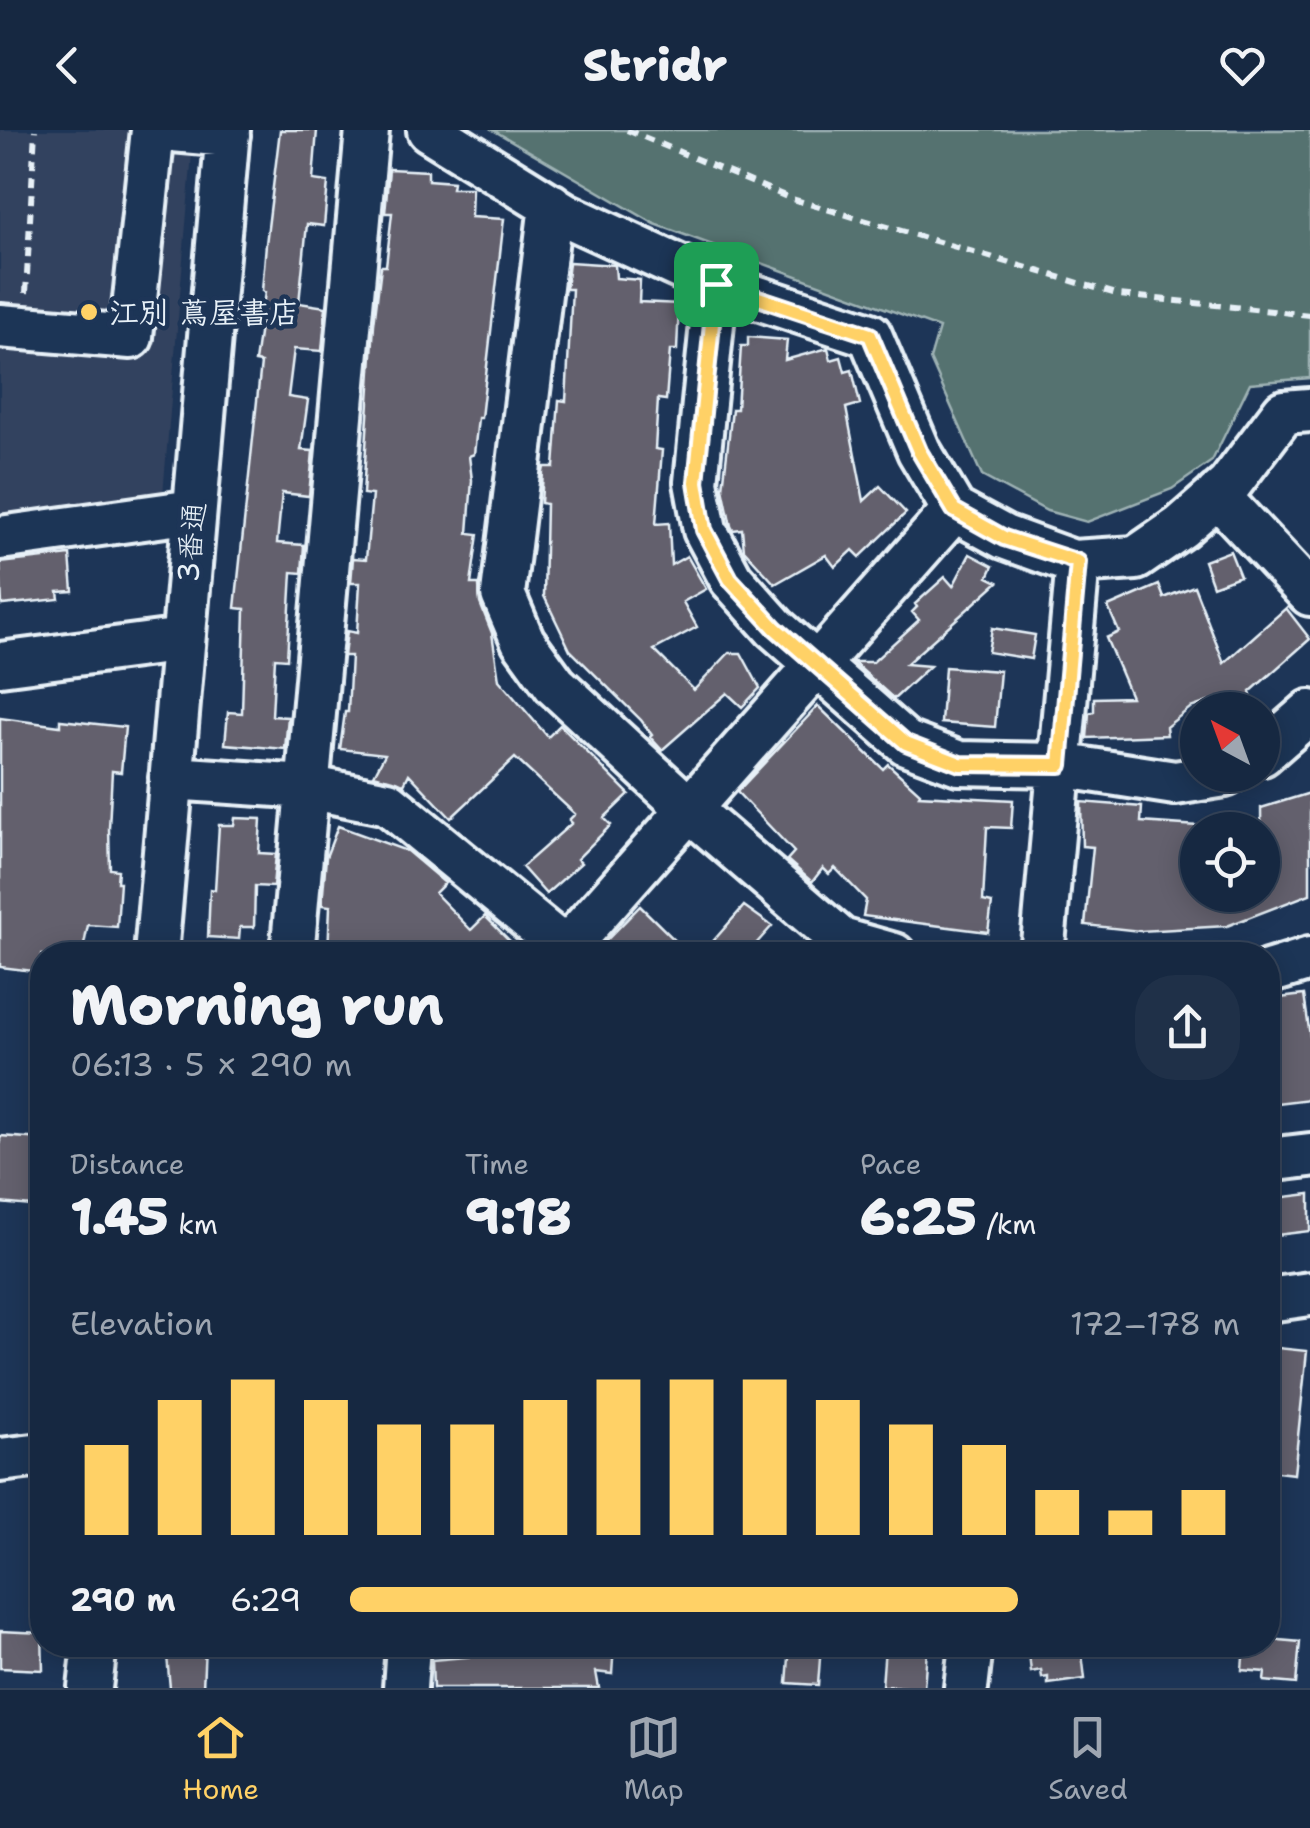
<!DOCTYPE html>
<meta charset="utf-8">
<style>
:root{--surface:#162841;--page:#1f3048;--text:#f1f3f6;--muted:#9ea6b1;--line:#35445a;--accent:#ffd166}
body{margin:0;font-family:"Shantell Sans","Klee One",sans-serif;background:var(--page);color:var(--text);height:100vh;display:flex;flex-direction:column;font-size:38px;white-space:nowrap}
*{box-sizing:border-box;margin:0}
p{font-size:32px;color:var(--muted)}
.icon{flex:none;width:55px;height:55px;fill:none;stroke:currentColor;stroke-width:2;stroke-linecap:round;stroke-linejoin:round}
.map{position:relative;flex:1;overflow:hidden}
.panel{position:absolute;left:30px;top:812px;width:1250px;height:715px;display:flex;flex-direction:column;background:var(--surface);border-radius:40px;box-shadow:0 5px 25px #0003,0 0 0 2px var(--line)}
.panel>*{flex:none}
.needle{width:65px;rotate:319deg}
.controls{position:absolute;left:1180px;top:562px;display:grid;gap:20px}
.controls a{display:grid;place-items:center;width:100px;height:100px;border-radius:50%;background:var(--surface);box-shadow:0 5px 25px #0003,0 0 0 2px var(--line);font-size:50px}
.pin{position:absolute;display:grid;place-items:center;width:85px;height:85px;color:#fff;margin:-42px;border-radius:20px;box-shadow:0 5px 15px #0006}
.round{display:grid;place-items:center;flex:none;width:105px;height:105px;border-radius:40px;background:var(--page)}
.headline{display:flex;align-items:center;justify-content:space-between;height:170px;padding:0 40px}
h1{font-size:55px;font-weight:800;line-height:75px}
.metrics{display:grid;grid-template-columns:repeat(3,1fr);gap:15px;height:170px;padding:10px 40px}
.metrics div{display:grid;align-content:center}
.metrics b{font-size:50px;font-weight:800}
.metrics small{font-size:28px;font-weight:400}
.metrics p{font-size:28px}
.chart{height:280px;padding:20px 40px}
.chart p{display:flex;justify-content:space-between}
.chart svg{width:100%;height:180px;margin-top:10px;stroke:var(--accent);stroke-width:6}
ul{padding:0 40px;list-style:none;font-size:32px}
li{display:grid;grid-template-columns:160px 120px 1fr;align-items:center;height:75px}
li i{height:25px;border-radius:12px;background:var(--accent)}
header{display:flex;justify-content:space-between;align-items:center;height:130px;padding:0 40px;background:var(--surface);font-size:45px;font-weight:800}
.tab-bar{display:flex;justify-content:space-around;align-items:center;height:140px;border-top:2px solid var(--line);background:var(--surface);font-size:28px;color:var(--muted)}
.tab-bar a{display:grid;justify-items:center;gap:5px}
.tab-bar .on{color:var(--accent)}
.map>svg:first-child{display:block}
.built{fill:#32425e}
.green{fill:#557270;stroke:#9eb2b4;stroke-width:2.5}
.building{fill:#63616d;stroke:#e8f1f8;stroke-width:2.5}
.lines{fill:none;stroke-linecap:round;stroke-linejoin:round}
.minor-casing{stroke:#e8f1f8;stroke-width:50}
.path{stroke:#e8f1f8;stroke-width:6;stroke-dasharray:10 8;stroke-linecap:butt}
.minor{stroke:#1d3557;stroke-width:42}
.route-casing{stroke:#fff;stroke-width:20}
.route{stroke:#ffd166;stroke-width:12}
.poi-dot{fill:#ffd166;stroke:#1d3557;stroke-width:4}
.labels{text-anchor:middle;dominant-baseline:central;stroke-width:9;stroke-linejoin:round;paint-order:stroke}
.poi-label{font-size:30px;font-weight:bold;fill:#e8f1f8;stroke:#1d3557;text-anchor:start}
.street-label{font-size:30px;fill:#e8f1f8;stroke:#1d3557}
</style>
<header><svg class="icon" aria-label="back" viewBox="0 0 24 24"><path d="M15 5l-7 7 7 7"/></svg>Stridr<svg class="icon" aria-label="heart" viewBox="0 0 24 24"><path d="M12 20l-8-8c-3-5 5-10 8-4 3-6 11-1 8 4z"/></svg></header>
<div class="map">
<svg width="1310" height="1558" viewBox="0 0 1310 1558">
<rect width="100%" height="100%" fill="#1d3557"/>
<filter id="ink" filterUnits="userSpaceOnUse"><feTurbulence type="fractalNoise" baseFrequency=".01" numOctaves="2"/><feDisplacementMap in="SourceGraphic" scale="20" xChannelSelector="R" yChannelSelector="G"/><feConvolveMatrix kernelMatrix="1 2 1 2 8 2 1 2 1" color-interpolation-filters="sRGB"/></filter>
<g filter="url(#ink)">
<path class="built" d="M 0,0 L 194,0 L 163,364 L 0,392 Z"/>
<path class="green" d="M 493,0 L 1310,0 L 1310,248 L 1250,253 L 1212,331 L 1172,359 L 1087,392 L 1047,381 L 982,346 L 930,229 L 939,198 L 655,94 Z"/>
<path class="building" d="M 280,0 L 317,0 L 313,50 L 328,52 L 324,96 L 307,94 L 299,173 L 326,177 L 322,221 L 294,219 L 288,267 L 308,270 L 301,320 L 313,321 L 309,366 L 282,363 L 277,413 L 304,415 L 302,443 L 292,442 L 287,529 L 275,528 L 272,586 L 288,587 L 285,619 L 225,614 L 228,582 L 242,583 L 245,479 L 235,478 L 261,233 L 255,232 L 265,162 L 262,161 L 266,114 Z
M 389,39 L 428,41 L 428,50 L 453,52 L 452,58 L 472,58 L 471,87 L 504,89 L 481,288 L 478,288 L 474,324 L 469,326 L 472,350 L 468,403 L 478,404 L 471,454 L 479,454 L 480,473 L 492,503 L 499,550 L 548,607 L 560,595 L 629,664 L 604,688 L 611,695 L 577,729 L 581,733 L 546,764 L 522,737 L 572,693 L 569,690 L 575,684 L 515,628 L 451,688 L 409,644 L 404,654 L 374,645 L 385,624 L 340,619 L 345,582 L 348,582 L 351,526 L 344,526 L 347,501 L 357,503 L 360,453 L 351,453 L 353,428 L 366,429 L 372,365 L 363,364 L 374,194 L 381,136 L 386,136 L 392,83 L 385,83 Z
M 569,132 L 615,135 L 616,148 L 640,150 L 639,172 L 679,174 L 677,220 L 670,220 L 666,270 L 658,269 L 655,319 L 662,320 L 656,394 L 669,393 L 671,435 L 687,426 L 706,459 L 683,472 L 697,497 L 654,520 L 694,560 L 729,523 L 741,523 L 760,558 L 742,577 L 727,563 L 662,620 L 650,607 L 652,605 L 641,590 L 570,520 L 544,466 L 546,374 L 541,373 L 543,342 L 544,337 L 554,337 L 559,270 L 566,271 L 572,159 L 566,159 Z
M 748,207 L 787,210 L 785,230 L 828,218 L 831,230 L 841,227 L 845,242 L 852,240 L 860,274 L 846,278 L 864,371 L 880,356 L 906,383 L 860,427 L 853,420 L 835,437 L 826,425 L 775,454 L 744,420 L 742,399 L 733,400 L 731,396 L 723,358 L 732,279 L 737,279 L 741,216 L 748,216 Z
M 1230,421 L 1240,446 L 1213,456 L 1204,431 Z
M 970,424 L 993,436 L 988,447 L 998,452 L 906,534 L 930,536 L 894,569 L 853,532 L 873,532 L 919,490 L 912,482 L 917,477 L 915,474 L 945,447 L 953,456 Z
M 70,425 L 73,461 L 58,462 L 59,469 L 2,475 L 0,433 Z
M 1159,455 L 1164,468 L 1194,456 L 1224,533 L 1286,478 L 1310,509 L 1250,562 L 1252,569 L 1226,576 L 1223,567 L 1190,578 L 1166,597 L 1167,605 L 1087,608 L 1089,583 L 1094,581 L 1094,568 L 1131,567 L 1106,508 L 1119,502 L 1108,477 Z
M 992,498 L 1035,505 L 1031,529 L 988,522 Z
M 945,537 L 1000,541 L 995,597 L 941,593 Z
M 818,576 L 883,639 L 888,634 L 920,663 L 919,665 L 1013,670 L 1011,698 L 987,697 L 983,771 L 992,773 L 988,802 L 863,786 L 866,770 L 835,738 L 829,744 L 823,738 L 812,752 L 787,730 L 794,722 L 737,662 Z
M 0,588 L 60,596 L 60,590 L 125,597 L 121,642 L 112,641 L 109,698 L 110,739 L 118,740 L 117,752 L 120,752 L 117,797 L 88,795 L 82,825 L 42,825 L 42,842 L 0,837 Z
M 1310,663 L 1310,764 L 1227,796 L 1140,801 L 1085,795 L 1093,717 L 1082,716 L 1081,672 L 1142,677 L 1141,692 L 1198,696 L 1198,765 L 1262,765 L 1261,678 Z
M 235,688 L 261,689 L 259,723 L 276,724 L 273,757 L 255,756 L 254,797 L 240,797 L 239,809 L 208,807 L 210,759 L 215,760 L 219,695 L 234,695 Z
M 338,696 L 407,721 L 445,753 L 435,763 L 471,800 L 485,786 L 524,825 L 328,824 L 330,776 L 322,775 L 326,727 Z
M 640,776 L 690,825 L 618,825 L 605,812 Z
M 744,776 L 772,796 L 746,825 L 701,825 Z
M 1304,865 L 1310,906 L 1310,969 L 1268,974 L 1268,938 L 1274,937 L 1268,880 L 1272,869 Z
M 0,1006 L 42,1009 L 42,1077 L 0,1073 Z
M 1310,1064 L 1310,1101 L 1268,1106 L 1268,1069 Z
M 1268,1217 L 1307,1221 L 1294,1344 L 1268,1341 L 1275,1253 L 1268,1253 Z
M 0,1501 L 42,1503 L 43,1540 L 0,1538 Z
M 1268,1509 L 1300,1512 L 1296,1554 L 1264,1551 L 1265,1542 L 1242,1540 L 1244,1515 L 1268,1515 Z
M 166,1515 L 205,1515 L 203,1558 L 170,1558 Z
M 561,1515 L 614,1515 L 612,1544 L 596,1542 L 599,1558 L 433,1558 L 432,1530 L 510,1523 L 561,1525 Z
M 790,1515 L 821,1515 L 818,1555 L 787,1553 Z
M 1028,1515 L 1081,1515 L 1085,1549 L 1048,1554 L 1048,1547 L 1042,1548 L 1041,1540 L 1031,1542 Z
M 885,1517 L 927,1520 L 924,1558 L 882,1556 Z"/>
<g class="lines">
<defs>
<path id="minor" d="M 173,0 L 228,5
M 429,0 L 566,85 L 716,154 L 870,205 L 919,321 L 954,380 L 1004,407 L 1073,432 L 1136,428 L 1181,397 L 1229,355 L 1284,282 L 1310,280
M 551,75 L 503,464 L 523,511 L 555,555 L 689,679 L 841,810 L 894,825
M 716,154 L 696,352 L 705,400 L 731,449 L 775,498 L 906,613 L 959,633 L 1059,635 L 1175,653 L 1225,645
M 0,196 L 131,207 L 153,0
M 1217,365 L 1310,464
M 0,408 L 194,381
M 0,534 L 183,510
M 1262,624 L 1310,582
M 171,648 L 307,657 L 388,673 L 573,825
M 156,825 L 228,0
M 292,825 L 367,0
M 560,825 L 954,380
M 1042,825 L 1078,432
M 1268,842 L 1310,829
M 1268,1030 L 1310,1025
M 1268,1170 L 1310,1164
M 0,1330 L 42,1325
M 90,1558 L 95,1515
M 405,1558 L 408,1515
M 966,1558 L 971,1515"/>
</defs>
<use href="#minor" class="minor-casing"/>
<path class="path" d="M 627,0 L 792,69 L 1120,165 L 1310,185
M 26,163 L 35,0"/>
<use href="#minor" class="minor"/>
</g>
</g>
<g class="lines" filter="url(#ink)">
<defs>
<path id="route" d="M 716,154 L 870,205 L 919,321 L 954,380 L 1004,408 L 1078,432 L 1060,635 L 960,634 L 906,613 L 775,498 L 730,449 L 704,400 L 696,352 Z"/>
</defs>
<use href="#route" class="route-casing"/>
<use href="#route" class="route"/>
</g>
<circle class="poi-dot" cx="89" cy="182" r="10"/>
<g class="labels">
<g class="poi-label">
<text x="109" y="182">江別 蔦屋書店</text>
</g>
<g class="street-label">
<text transform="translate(191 412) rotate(-85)">3番通</text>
</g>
</g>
</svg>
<div class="controls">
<a><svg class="needle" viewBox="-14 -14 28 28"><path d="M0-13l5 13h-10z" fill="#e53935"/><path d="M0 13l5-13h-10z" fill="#9ea6b1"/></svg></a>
<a><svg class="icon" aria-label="locate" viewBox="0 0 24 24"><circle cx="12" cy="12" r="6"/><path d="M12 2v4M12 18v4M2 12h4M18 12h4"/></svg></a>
</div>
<div class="pin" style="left:716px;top:154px;background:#1e9e55"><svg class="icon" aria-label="arrive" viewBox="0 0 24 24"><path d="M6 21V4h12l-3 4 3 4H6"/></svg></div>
<section class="panel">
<div class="headline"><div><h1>Morning run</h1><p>06:13 · 5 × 290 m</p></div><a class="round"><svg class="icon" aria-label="share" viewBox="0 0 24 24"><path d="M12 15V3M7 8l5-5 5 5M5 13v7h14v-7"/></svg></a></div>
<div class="metrics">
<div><p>Distance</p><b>1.45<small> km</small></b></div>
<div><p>Time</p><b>9:18</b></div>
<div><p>Pace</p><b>6:25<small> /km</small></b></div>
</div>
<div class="chart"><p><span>Elevation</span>172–178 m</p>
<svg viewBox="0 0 160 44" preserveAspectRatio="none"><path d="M5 44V22M15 44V11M25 44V6M35 44V11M45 44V17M55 44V17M65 44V11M75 44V6M85 44V6M95 44V6M105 44V11M115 44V17M125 44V22M135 44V33M145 44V38M155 44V33"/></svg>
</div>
<ul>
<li><b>290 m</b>6:29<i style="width:75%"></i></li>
</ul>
</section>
</div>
<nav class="tab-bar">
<a class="on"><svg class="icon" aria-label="home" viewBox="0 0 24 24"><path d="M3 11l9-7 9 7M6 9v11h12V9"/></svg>Home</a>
<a><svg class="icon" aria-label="map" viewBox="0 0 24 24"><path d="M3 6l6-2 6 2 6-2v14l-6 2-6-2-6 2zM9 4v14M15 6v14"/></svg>Map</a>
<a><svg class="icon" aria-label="saved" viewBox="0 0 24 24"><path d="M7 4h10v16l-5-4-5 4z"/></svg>Saved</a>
</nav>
